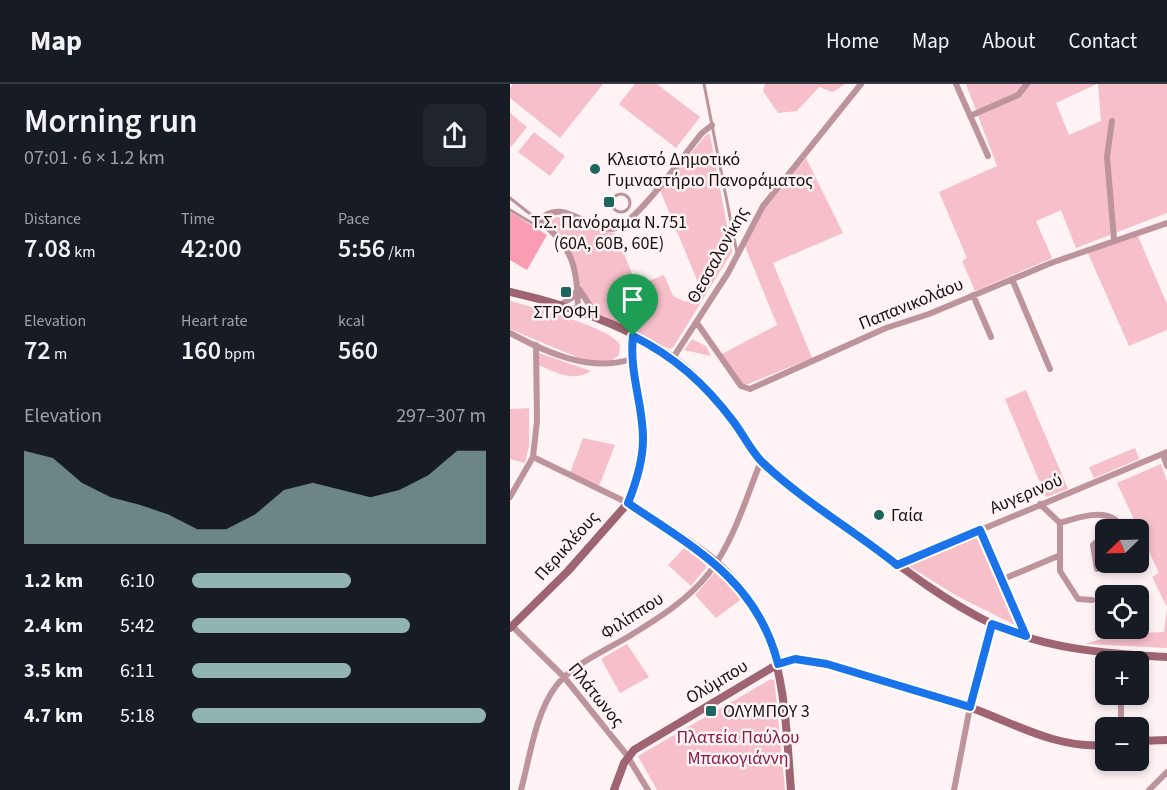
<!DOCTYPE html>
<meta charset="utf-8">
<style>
:root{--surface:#171b24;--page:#20242c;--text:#f1f3f6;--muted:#9ea1a6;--line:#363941;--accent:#91b4b2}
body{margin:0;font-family:"Source Sans 3",sans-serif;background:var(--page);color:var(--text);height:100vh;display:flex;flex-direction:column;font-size:22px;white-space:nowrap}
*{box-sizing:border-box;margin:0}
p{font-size:20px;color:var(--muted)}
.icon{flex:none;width:33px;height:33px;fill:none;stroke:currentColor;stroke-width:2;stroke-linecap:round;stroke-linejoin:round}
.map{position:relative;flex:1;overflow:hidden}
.panel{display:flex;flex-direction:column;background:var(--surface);width:510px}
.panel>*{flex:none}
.needle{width:39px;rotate:247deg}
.fabs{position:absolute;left:585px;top:435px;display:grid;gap:12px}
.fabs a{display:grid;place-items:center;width:54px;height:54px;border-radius:9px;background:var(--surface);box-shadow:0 3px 9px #0003;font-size:30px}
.pin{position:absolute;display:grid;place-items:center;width:51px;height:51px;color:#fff;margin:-62px -26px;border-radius:50% 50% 50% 0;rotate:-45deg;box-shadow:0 0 6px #0007}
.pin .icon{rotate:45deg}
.round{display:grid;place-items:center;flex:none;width:63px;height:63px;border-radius:9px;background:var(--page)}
.summary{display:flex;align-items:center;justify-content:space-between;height:102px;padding:0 24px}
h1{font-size:33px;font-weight:600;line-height:45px}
.figures{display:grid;grid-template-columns:repeat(3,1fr);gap:9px;height:102px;padding:6px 24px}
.figures div{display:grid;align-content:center}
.figures b{font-size:26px;font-weight:600}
.figures small{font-size:16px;font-weight:400}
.figures p{font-size:16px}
.chart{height:168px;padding:12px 24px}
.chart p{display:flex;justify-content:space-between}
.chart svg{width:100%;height:108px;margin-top:6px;fill:var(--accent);opacity:.7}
ul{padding:0 24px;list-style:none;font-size:20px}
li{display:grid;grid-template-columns:96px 72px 1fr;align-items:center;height:45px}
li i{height:15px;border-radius:8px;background:var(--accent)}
header{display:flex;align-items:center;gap:36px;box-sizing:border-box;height:84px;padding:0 30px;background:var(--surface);border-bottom:2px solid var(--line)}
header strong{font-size:28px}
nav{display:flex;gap:33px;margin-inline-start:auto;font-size:21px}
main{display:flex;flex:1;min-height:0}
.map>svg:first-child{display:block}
.green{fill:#f6bfca}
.water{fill:#fa9cb2}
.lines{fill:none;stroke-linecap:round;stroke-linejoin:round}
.lane{stroke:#be949c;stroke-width:3}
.street{stroke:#be949c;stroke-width:6}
.secondary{stroke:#9f6472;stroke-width:8}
.route-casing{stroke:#fff;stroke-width:12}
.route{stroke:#1a73e8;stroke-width:8}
.poi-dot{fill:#1c665e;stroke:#fff3f5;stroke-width:2}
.labels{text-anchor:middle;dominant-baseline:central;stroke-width:5;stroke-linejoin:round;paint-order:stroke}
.poi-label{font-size:18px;fill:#161011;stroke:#fff3f5;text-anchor:start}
.street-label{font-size:18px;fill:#161011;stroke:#fff3f5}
.park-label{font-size:18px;fill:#881d43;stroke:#fff3f5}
</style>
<header>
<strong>Map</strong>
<nav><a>Home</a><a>Map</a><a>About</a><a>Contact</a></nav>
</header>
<main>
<section class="panel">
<div class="summary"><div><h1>Morning run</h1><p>07:01 · 6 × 1.2 km</p></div><a class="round"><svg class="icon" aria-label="share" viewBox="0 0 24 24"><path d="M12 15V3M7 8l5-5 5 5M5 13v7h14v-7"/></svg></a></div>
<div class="figures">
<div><p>Distance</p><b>7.08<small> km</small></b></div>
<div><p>Time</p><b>42:00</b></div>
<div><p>Pace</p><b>5:56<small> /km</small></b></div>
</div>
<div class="figures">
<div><p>Elevation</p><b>72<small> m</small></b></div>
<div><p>Heart rate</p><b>160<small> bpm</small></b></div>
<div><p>kcal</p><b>560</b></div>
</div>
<div class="chart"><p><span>Elevation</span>297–307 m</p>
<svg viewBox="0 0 160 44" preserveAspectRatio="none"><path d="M0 44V6L10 9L20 19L30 25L40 28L50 32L60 38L70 38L80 32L90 22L100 19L110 22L120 25L130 22L140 16L150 6L160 6V44z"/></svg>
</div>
<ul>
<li><b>1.2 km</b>6:10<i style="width:54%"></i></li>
<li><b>2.4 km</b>5:42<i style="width:74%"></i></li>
<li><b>3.5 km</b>6:11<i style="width:54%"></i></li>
<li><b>4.7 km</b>5:18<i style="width:100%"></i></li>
</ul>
</section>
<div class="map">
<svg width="657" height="706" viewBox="0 0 657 706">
<rect width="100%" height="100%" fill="#fff3f5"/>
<path class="green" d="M 3,0 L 93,0 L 50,54 L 0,14 L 0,4 Z
M 125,0 L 147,0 L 190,33 L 166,64 L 109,20 Z
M 255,0 L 335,0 L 323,8 L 309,3 L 287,27 L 268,29 L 253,7 Z
M 456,0 L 587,0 L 546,19 L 559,51 L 591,37 L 588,0 L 657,0 L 657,129 L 566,164 L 551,126 L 526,137 L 542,174 L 465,207 L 452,177 L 457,174 L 429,108 L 487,82 Z
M 0,29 L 17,43 L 1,63 L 0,61 Z
M 24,48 L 55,72 L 40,92 L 8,68 Z
M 197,50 L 200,51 L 222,168 L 164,262 L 160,265 L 90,231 L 70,203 L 56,157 L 40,138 L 43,134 L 48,133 L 106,150 L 127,202 L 154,191 L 163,212 L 176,218 L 189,201 L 150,106 Z
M 296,74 L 333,149 L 263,179 L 302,274 L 233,302 L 210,271 L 267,241 L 235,162 L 257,121 Z
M 627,150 L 657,220 L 657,246 L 619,262 L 577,167 Z
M 0,217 C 22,223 101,243 110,261 L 109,271 L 96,280 L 69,274 L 7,248 L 0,245 Z
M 182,255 L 196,262 L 201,272 L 174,266 Z
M 29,269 L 81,287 C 63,299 46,288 28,281 Z
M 516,306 L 558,405 L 536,413 L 495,315 Z
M 19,324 L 19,362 L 15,379 L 0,375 L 0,325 Z
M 73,354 L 105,361 L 89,402 L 60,389 Z
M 625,364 L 629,375 L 584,394 L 579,383 Z
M 651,380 L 657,397 L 657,523 L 642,493 L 649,489 L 607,399 Z
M 468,450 L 507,542 L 447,512 L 397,481 Z
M 175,463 L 198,481 L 181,502 L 158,481 Z
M 206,487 L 233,514 L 206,534 L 185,511 Z
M 657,524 L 657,564 L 575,560 L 608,550 L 654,548 Z
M 117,560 L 139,593 L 110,609 L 91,575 Z
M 261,595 L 264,596 L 265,603 L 275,706 L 147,706 L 128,672 Z"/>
<path class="water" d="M 0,128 L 37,151 L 17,186 L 0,176 Z"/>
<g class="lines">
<path class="lane" d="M 194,0 L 227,169
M102 119a9 9 0 1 1 18 0a9 9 0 1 1-18 0Z
M 0,114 L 29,137
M 0,126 L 27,142 L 33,142"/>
<path class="street" d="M 446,0 L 478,72
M 460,32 L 508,11 L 517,0
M 602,37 L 597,73 L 604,155
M 502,195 L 540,285
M 69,205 L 88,234
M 463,211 L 481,253
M 50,221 L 63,213 L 68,204
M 68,228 C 68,187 64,162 29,137 C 52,110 80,151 106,144 C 128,137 175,69 192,49 L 202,41
M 187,239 L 231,302 L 240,305 L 376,244 L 419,230 L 541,179 L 657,139
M 0,249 C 35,268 81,289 121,275
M 163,274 L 218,189 L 253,122 L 351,0
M 653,370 L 657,382
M 23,373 L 118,419
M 0,413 L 23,373 L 27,337 L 26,261
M 530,420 L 550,439 C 563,435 591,425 604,435 C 608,437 611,442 615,446
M 550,439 L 550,487 L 568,515 L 582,516
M 470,445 L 516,552
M 600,446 L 608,440
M 387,481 L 657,368
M 587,485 L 583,461 L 596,450
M 491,496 L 548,472
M 2,542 L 54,593 L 116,670 L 138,706
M 611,644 L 611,610
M 11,706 C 20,673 25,630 46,602 C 63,580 97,566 121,551 C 149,534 179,515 199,489 C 224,457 236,414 251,377
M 444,706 L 460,623 L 482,540
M 639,706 L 657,688"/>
<path class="secondary" d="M 0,208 C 63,222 145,250 191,298 C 214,322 229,353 251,377 C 274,402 306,420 334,440 C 381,475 427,513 480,539 C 534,565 598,570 657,573
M 118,419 C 146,438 180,455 206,478 C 276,540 274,620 281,706
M 0,544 L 58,487 L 118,419 L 125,402 L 133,355 L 121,275 L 123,252
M 628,657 L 657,656
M 104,706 L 114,679 L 124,666 L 268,580 C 292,569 321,580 345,587 C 383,598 422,609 459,623 C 504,639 546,665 596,661"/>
</g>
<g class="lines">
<defs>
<path id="route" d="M 123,252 C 165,273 195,300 223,337 C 233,350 241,367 252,378 C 293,417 343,446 387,481 L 470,446 L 516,552 L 482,540 L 460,623 L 317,580 L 285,575 L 268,580 C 247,496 184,464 118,419 C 126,399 133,377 133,355 C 133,319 119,290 123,252 Z"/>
</defs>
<use href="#route" class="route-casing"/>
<use href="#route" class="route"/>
</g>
<g class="poi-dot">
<circle cx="85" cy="85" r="6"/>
<rect x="93" y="112" width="12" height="12" rx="3"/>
<rect x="50" y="202" width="12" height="12" rx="3"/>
<circle cx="369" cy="431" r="6"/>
<rect x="195" y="621" width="12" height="12" rx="3"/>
</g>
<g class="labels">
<g class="poi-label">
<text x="97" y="75">Κλειστό Δημοτικό<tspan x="97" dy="21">Γυμναστήριο Πανοράματος</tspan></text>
<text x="99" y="138" text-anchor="middle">Τ.Σ. Πανόραμα Ν.751<tspan x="99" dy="21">(60A, 60B, 60E)</tspan></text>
<text x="56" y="228" text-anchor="middle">ΣΤΡΟΦΗ</text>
<text x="381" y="431">Γαία</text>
<text x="213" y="627">ΟΛΥΜΠΟΥ 3</text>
</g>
<g class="street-label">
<text transform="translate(208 171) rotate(-61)">Θεσσαλονίκης</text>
<text transform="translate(401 220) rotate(-22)">Παπανικολάου</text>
<text transform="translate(516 410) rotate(-23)">Αυγερινού</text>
<text transform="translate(57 462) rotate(-48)">Περικλέους</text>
<text transform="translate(122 532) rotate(-33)">Φιλίππου</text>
<text transform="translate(207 598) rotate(-31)">Ολύμπου</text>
<text transform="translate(86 611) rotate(51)">Πλάτωνος</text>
</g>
<g class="park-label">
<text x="228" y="653">Πλατεία Παύλου<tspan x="228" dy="21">Μπακογιάννη</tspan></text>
</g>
</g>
</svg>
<div class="fabs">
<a><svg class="needle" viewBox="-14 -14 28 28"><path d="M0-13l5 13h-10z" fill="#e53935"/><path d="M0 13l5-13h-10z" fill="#9ea1a6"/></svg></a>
<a><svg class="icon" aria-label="locate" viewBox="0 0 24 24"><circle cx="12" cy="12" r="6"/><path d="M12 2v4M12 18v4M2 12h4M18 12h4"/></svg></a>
<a>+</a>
<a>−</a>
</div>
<div class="pin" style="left:123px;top:252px;background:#1e9e55"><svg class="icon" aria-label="arrive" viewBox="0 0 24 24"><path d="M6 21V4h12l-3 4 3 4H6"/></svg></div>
</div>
</main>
